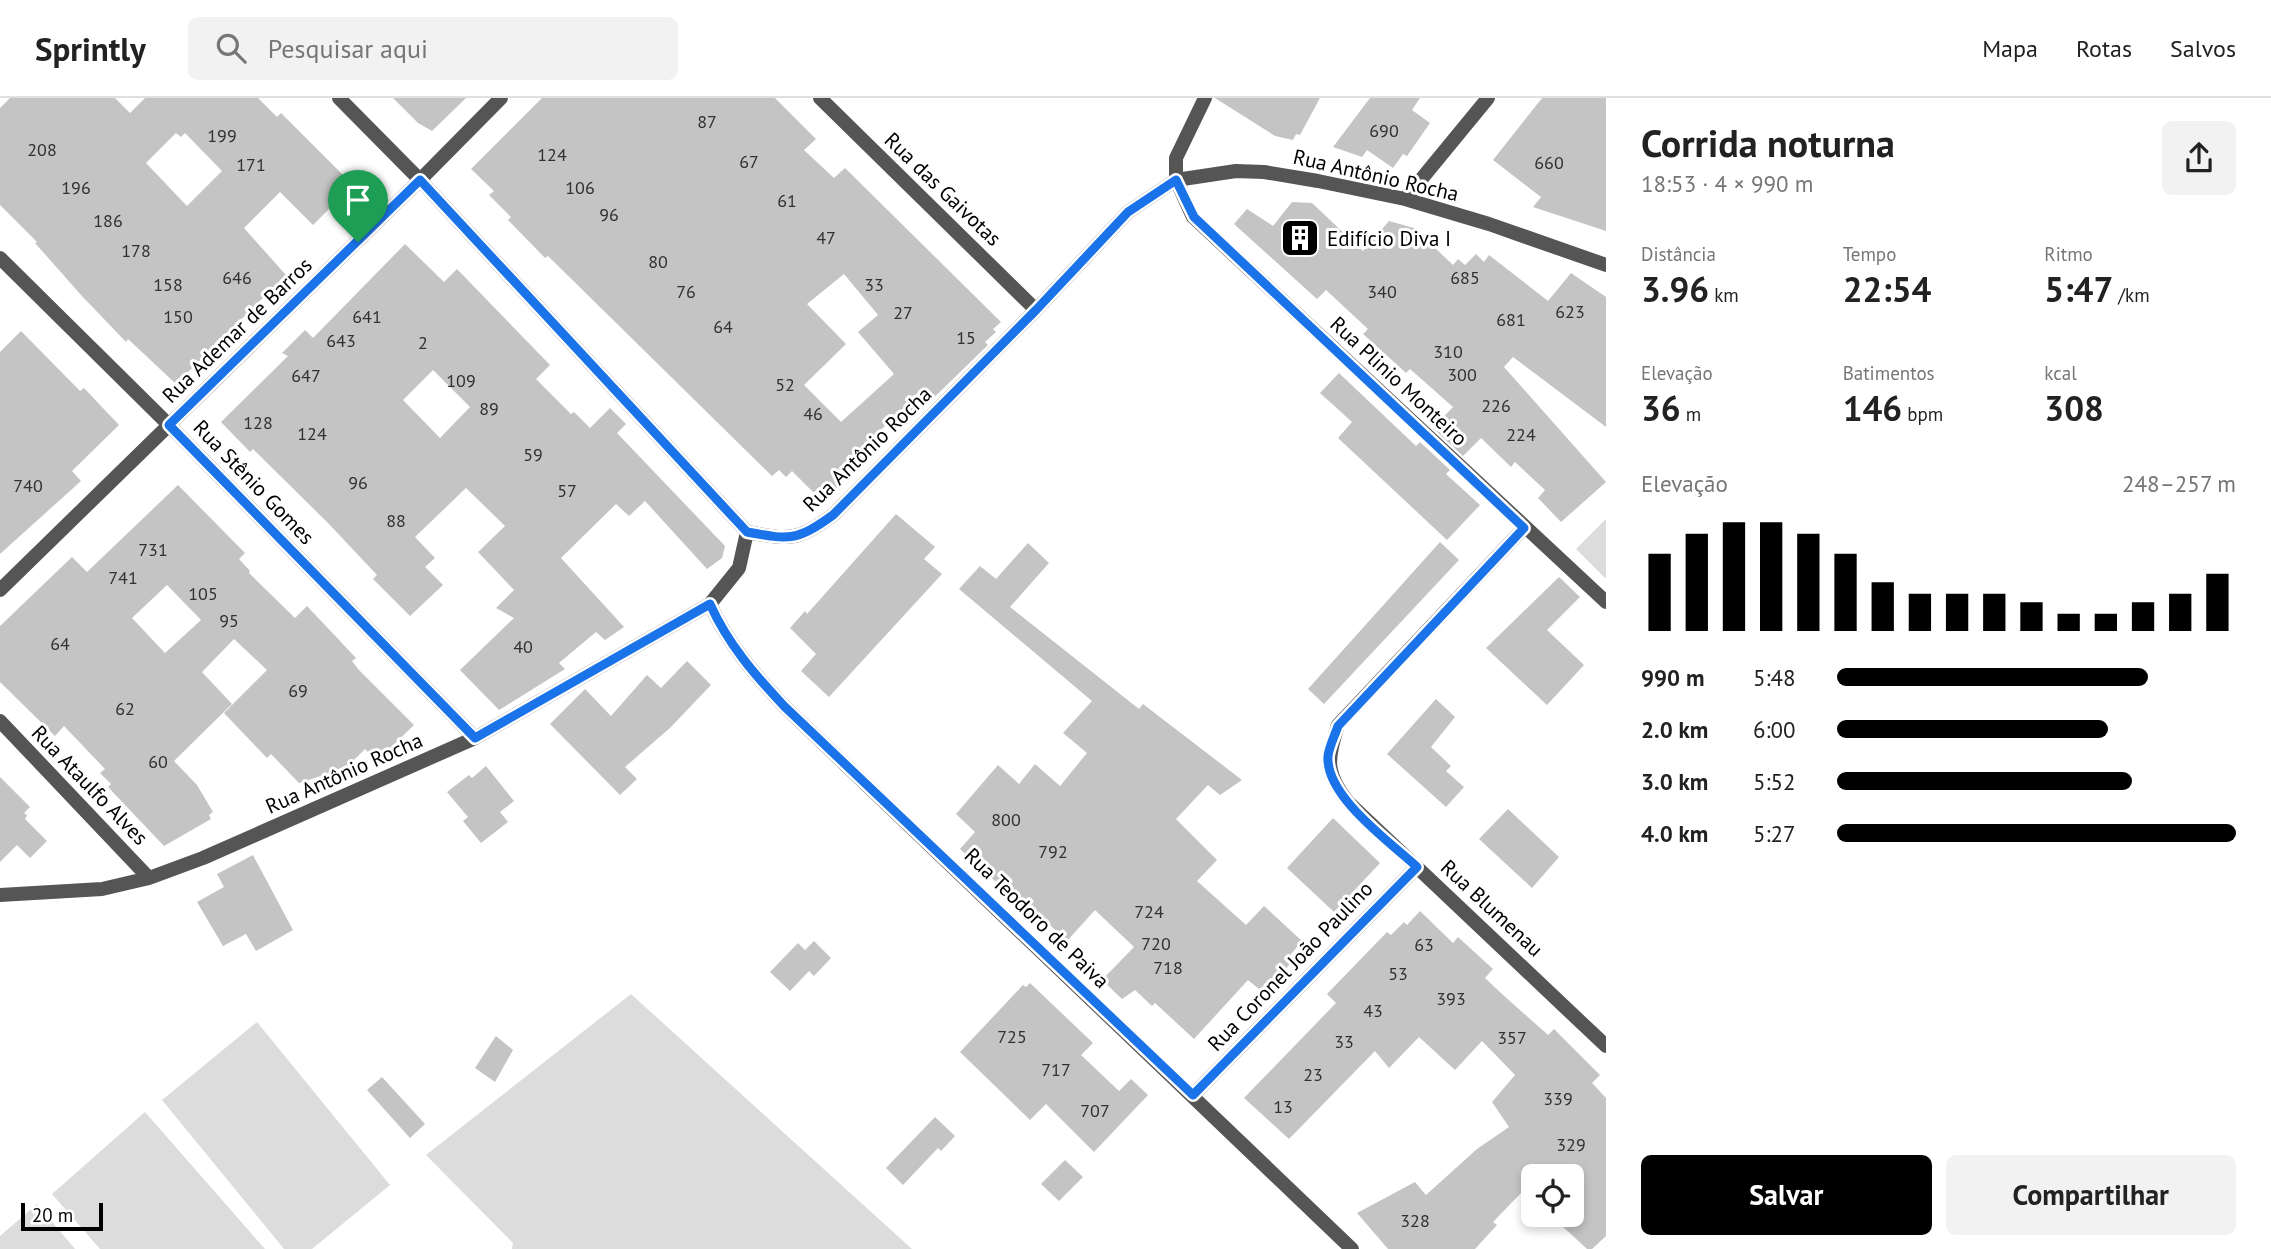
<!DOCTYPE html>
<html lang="pt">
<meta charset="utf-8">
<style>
:root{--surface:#fff;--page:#f2f2f2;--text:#222;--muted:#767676;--line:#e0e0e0;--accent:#000}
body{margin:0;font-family:"PT Sans",sans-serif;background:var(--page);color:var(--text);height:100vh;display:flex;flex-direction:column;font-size:26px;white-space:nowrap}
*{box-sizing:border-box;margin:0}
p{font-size:23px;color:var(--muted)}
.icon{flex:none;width:38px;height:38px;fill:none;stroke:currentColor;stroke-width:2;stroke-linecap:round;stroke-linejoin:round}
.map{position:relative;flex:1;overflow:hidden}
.sheet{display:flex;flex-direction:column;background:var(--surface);width:665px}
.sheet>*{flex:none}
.controls{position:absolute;left:1521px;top:1066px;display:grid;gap:14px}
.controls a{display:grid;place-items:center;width:63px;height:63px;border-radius:10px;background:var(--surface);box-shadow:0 4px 10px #0003;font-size:35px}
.scale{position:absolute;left:21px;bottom:18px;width:82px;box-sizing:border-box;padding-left:7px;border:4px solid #000;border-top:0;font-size:19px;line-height:24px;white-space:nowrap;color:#000;-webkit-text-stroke:5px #fff;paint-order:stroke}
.pin{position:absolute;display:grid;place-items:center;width:60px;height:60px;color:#fff;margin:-72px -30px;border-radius:50% 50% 50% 0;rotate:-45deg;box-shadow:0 0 7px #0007}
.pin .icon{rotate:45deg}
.round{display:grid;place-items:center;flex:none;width:74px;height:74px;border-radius:10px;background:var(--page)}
.headline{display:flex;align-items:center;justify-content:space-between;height:119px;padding:0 35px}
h1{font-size:38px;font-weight:700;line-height:52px}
.stats{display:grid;grid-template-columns:repeat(3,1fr);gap:10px;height:119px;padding:7px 35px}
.stats div{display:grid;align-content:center}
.stats b{font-size:35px;font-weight:700}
.stats small{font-size:19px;font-weight:400}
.stats p{font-size:19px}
.chart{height:196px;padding:14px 35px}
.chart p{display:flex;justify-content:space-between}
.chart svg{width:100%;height:126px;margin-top:7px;stroke:var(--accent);stroke-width:6}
.action{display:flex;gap:14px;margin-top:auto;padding:14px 35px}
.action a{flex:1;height:80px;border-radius:10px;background:var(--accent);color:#fff;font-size:28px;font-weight:700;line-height:80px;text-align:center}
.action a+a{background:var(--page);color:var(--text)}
ul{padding:0 35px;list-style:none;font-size:23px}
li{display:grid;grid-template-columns:112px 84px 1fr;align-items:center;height:52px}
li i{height:18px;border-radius:9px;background:var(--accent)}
header{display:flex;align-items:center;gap:42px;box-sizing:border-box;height:98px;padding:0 35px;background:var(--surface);border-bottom:2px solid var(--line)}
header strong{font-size:33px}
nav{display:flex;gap:38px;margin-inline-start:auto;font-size:24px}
.search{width:490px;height:63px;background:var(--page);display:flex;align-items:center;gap:18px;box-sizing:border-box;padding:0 24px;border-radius:10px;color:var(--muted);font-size:26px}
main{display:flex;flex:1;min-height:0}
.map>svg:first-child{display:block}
.green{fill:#dcdcdc}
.building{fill:#c4c4c4;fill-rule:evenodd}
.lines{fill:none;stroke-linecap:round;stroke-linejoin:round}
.minor{stroke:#555;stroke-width:14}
.route-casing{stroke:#fff;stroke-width:14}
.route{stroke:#1a73e8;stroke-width:9}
.labels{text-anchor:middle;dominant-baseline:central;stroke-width:6;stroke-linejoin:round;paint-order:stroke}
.number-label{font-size:18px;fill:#313131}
.street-label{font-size:21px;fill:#000;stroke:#fff}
.poi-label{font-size:21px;fill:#000;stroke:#fff;text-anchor:start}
</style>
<header>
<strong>Sprintly</strong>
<div class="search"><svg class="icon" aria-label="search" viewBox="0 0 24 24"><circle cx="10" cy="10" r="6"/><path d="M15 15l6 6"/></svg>Pesquisar aqui</div>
<nav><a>Mapa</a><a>Rotas</a><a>Salvos</a></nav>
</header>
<main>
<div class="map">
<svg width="1606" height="1151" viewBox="0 0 1606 1151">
<rect width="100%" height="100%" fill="#fff"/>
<path class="green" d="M 1606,421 L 1606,481 L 1576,451 Z
M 631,896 L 912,1151 L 512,1151 L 513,1145 L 426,1057 Z
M 257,924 L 390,1087 L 312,1151 L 284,1151 L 162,1002 Z
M 145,1014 L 265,1151 L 100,1151 L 52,1096 Z
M 37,1106 L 75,1151 L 0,1151 L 0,1138 Z"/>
<path class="building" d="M 10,0 L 115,0 L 130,15 L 145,0 L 258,0 L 277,19 L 281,15 L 353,87 L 313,127 L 280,94 L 244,130 L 286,177 L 176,286 L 128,241 L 126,244 L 81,197 L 35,145 L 37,144 L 0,107 L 0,10 ZM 176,35 L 181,39 L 185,35 L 222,73 L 187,108 L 146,65 Z
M 393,0 L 466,0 L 432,33 L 418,25 Z
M 542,0 L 775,0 L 816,41 L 804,52 L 834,80 L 845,70 L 1001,224 L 993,231 L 996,234 L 985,244 L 988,247 L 917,316 L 914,314 L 896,333 L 888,325 L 846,366 L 853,373 L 823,404 L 792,373 L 786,379 L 779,372 L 772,378 L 548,158 L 545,160 L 508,122 L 511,119 L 489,97 L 494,93 L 471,71 ZM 844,176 L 878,217 L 858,234 L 894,276 L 841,324 L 804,287 L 846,246 L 807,206 Z
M 1215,0 L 1320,0 L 1300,37 L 1296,36 L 1293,42 L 1275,38 Z
M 1370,0 L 1420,0 L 1412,12 L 1430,25 L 1407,58 L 1403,56 L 1393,70 L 1367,52 L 1362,59 L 1333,49 Z
M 1542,0 L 1606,0 L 1606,133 L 1533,109 L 1541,99 L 1493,62 Z
M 1292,104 L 1312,105 L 1363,153 L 1389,123 L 1414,130 L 1453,167 L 1458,161 L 1465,167 L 1476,156 L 1484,164 L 1489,157 L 1548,203 L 1571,175 L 1606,199 L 1606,329 L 1513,259 L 1504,269 L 1606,384 L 1561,424 L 1538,400 L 1545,392 L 1515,364 L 1511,369 L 1481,340 L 1463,358 L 1433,330 L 1453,309 L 1410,271 L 1406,275 L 1363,236 L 1368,231 L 1326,192 L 1317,201 L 1234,126 L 1247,111 L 1273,128 Z
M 405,146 L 444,184 L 457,171 L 518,234 L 550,267 L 536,281 L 571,316 L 574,314 L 590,330 L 610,310 L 626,326 L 617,335 L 725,448 L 722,460 L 707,471 L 645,403 L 629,418 L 616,406 L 561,460 L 624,529 L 605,542 L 596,534 L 559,565 L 565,571 L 499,612 L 460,572 L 514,520 L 496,510 L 514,492 L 478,454 L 505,428 L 466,390 L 415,439 L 435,460 L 425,469 L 443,487 L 410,518 L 373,481 L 377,477 L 328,425 L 253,351 L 250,354 L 221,324 L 288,258 L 282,255 L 305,232 L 313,240 ZM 433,272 L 470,309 L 440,340 L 403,302 Z
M 21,233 L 80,293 L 84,290 L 119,327 L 72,373 L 81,383 L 0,456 L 0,254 Z
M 1339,275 L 1416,348 L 1420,344 L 1450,372 L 1446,376 L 1480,407 L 1447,442 L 1338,340 L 1352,324 L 1320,295 Z
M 178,387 L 245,455 L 239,461 L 250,473 L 249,475 L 295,520 L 307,508 L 356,560 L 352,563 L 358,571 L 414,627 L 377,663 L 365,651 L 346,670 L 299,685 L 271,656 L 267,660 L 224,615 L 267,572 L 234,541 L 202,574 L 232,606 L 174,663 L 197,687 L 213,714 L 209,717 L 211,721 L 164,748 L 108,689 L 111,686 L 100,675 L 105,671 L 64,628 L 55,638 L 0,584 L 0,528 L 72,459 L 87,474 ZM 167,487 L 201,522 L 165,555 L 132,520 Z
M 896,416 L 935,449 L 924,461 L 942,476 L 829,599 L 801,573 L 816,556 L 790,530 L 805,513 L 807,516 Z
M 1440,444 L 1459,462 L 1324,606 L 1308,591 Z
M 1028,445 L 1049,465 L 1010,509 L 1139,611 L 1143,606 L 1242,682 L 1220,697 L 1208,687 L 1176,721 L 1217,762 L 1197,783 L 1246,827 L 1264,808 L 1302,843 L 1286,862 L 1290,866 L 1264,895 L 1248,882 L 1194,941 L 1155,905 L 1152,908 L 1135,892 L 1122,901 L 1102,882 L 1134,849 L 1095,812 L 1067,843 L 1038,816 L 1040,824 L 960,751 L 975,734 L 956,716 L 998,667 L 1019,686 L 1035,666 L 1060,688 L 1087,655 L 1063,635 L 1092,603 L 959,491 L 980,468 L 996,481 Z
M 1559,479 L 1580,499 L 1547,532 L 1584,567 L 1547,607 L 1486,550 Z
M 687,563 L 711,587 L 670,630 L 625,669 L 637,681 L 620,697 L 550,626 L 585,591 L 611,618 L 647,577 L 661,590 Z
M 1436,601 L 1455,619 L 1431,649 L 1451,668 L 1446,673 L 1464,689 L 1446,709 L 1387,656 Z
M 486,668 L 514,703 L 500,714 L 508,724 L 481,745 L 463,723 L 468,719 L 447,694 L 469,677 L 472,680 Z
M 0,679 L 30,709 L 24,715 L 27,717 L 25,721 L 47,743 L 30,760 L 17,747 L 0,764 Z
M 1508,711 L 1559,759 L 1532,790 L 1479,741 Z
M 1333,720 L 1380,765 L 1334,814 L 1287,770 Z
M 253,757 L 293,832 L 256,853 L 246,836 L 223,848 L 197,804 L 224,789 L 217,776 Z
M 1420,813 L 1453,845 L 1458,839 L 1493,871 L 1485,880 L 1502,896 L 1548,937 L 1554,931 L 1600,977 L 1592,985 L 1606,1000 L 1606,1138 L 1592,1151 L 1587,1151 L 1549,1116 L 1572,1116 L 1572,1078 L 1533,1078 L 1533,1102 L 1523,1093 L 1493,1124 L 1497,1127 L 1475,1151 L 1388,1151 L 1357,1115 L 1415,1084 L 1426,1097 L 1477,1051 L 1509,1029 L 1492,1004 L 1515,977 L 1482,943 L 1455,972 L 1419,939 L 1389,970 L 1375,953 L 1289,1041 L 1244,1000 L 1336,905 L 1327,896 L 1387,834 L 1391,837 L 1404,824 L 1407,827 Z
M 814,843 L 831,860 L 814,878 L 809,873 L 790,893 L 770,874 L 798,845 L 805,852 Z
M 1030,885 L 1093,945 L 1081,957 L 1119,993 L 1131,981 L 1148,997 L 1094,1054 L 1046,1006 L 1030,1022 L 960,954 L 1023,887 L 1026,889 Z
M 496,938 L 513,952 L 495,984 L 475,970 Z
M 382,979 L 425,1026 L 410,1040 L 367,992 Z
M 935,1019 L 955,1038 L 941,1053 L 938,1050 L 903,1087 L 886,1070 Z
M 1065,1062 L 1083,1079 L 1059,1103 L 1041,1086 Z"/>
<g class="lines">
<path class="minor" d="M 339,0 L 420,82 L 747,434
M 820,0 L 1036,212
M 1205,0 L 1176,60 L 1176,82 L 1193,119 L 1606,504
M 1405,101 L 1488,0
M 0,160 L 169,327 L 475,640
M 1524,430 L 1338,627 C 1327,661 1325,675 1348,704 L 1606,948
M 0,492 L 420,82 L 501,0
M 710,506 C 728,546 754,576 784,608 L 1352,1151
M 0,623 L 149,780
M 0,797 L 102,791 L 149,780 L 203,760 L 475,640 L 710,506 L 739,470 L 747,434 C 790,442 797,443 833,417 L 1036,212 L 1128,114 L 1176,82 L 1236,73 L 1264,74 L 1318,83 L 1405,101 L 1489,126 L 1606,167
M 1193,997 L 1417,769"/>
</g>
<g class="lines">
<defs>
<path id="route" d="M 420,82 L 747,434 C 790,442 797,443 833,417 L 1036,212 L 1128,114 L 1176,82 L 1194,119 L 1524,430 L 1338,628 C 1335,637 1329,649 1328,658 C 1325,698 1390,744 1417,769 L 1193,997 L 784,608 C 754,576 728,546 710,506 L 475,640 L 169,327 Z"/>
</defs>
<use href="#route" class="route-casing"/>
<use href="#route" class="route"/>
</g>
<defs>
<symbol id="building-square" viewBox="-11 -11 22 22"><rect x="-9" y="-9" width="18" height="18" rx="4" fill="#000" stroke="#fff"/><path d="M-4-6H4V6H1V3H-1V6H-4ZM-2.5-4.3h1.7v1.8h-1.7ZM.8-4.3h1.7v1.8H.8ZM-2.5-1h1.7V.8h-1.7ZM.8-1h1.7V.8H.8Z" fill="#fff"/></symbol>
</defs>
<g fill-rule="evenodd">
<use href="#building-square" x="1278" y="118" width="44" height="44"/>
</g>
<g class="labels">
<g class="number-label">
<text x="707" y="23">87</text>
<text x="1384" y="32">690</text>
<text x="222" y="37">199</text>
<text x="42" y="51">208</text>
<text x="552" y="56">124</text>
<text x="749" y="63">67</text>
<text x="1549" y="64">660</text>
<text x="251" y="66">171</text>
<text x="76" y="89">196</text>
<text x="580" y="89">106</text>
<text x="787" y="102">61</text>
<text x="609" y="116">96</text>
<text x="108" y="122">186</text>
<text x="826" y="139">47</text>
<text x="136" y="152">178</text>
<text x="658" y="163">80</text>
<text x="237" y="179">646</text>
<text x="1465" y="179">685</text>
<text x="168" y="186">158</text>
<text x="874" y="186">33</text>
<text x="686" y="193">76</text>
<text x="1382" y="193">340</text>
<text x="1570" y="213">623</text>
<text x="903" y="214">27</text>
<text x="178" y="218">150</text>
<text x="367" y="218">641</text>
<text x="1511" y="221">681</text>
<text x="723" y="228">64</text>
<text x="966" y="239">15</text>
<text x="341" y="242">643</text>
<text x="423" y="244">2</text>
<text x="1448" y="253">310</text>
<text x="1462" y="276">300</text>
<text x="306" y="277">647</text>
<text x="461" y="282">109</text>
<text x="785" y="286">52</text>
<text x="1496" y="307">226</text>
<text x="489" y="310">89</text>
<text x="813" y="315">46</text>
<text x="258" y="324">128</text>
<text x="312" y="335">124</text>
<text x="1521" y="336">224</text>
<text x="533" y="356">59</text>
<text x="358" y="384">96</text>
<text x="28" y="387">740</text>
<text x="567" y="392">57</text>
<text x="396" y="422">88</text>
<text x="153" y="451">731</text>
<text x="123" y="479">741</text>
<text x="203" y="495">105</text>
<text x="229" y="522">95</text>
<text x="60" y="545">64</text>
<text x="523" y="548">40</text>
<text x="298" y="592">69</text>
<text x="125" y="610">62</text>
<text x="158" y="663">60</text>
<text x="1006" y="721">800</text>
<text x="1053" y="753">792</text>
<text x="1149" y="813">724</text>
<text x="1156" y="845">720</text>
<text x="1424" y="846">63</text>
<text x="1168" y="869">718</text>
<text x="1398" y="875">53</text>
<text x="1451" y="900">393</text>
<text x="1373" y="912">43</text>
<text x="1012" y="938">725</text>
<text x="1512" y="939">357</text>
<text x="1344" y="943">33</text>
<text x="1056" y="971">717</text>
<text x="1313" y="976">23</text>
<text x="1558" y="1000">339</text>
<text x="1283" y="1008">13</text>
<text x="1095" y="1012">707</text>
<text x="1571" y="1046">329</text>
<text x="1415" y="1122">328</text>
</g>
<g class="street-label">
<text transform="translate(1376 77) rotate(13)">Rua Antônio Rocha</text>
<text transform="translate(943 91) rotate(44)">Rua das Gaivotas</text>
<text transform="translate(237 232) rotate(-44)">Rua Ademar de Barros</text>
<text transform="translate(1399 283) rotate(43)">Rua Plinio Monteiro</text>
<text transform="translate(867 351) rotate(-44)">Rua Antônio Rocha</text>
<text transform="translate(254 384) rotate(46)">Rua Stênio Gomes</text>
<text transform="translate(344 675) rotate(-24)">Rua Antônio Rocha</text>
<text transform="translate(90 687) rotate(46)">Rua Ataulfo Alves</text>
<text transform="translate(1492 810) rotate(43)">Rua Blumenau</text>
<text transform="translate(1037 820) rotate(44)">Rua Teodoro de Paiva</text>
<text transform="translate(1290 868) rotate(-46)">Rua Coronel João Paulino</text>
</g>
<g class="poi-label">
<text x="1327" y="140">Edifício Diva I</text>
</g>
</g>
</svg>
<div class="controls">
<a><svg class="icon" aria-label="locate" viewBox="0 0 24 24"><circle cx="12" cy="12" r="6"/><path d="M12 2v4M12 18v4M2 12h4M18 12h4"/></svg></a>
</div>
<div class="scale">20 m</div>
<div class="pin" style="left:358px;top:144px;background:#1e9e55"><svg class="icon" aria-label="arrive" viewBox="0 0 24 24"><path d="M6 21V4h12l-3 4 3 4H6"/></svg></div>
</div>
<section class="sheet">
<div class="headline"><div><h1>Corrida noturna</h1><p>18:53 · 4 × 990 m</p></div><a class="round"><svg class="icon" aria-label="share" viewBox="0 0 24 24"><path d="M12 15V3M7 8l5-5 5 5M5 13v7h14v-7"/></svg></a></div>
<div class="stats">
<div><p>Distância</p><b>3.96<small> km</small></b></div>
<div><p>Tempo</p><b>22:54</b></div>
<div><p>Ritmo</p><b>5:47<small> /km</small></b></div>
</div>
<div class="stats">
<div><p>Elevação</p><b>36<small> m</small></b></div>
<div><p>Batimentos</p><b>146<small> bpm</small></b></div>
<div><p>kcal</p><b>308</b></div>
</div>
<div class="chart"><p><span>Elevação</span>248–257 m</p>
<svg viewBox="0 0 160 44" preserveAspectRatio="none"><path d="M5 44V17M15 44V10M25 44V6M35 44V6M45 44V10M55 44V17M65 44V27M75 44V31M85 44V31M95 44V31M105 44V34M115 44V38M125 44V38M135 44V34M145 44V31M155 44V24"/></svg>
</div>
<ul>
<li><b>990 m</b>5:48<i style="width:78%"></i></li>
<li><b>2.0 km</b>6:00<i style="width:68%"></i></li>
<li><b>3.0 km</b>5:52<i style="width:74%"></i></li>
<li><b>4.0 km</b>5:27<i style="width:100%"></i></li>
</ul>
<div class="action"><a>Salvar</a><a>Compartilhar</a></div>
</section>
</main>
